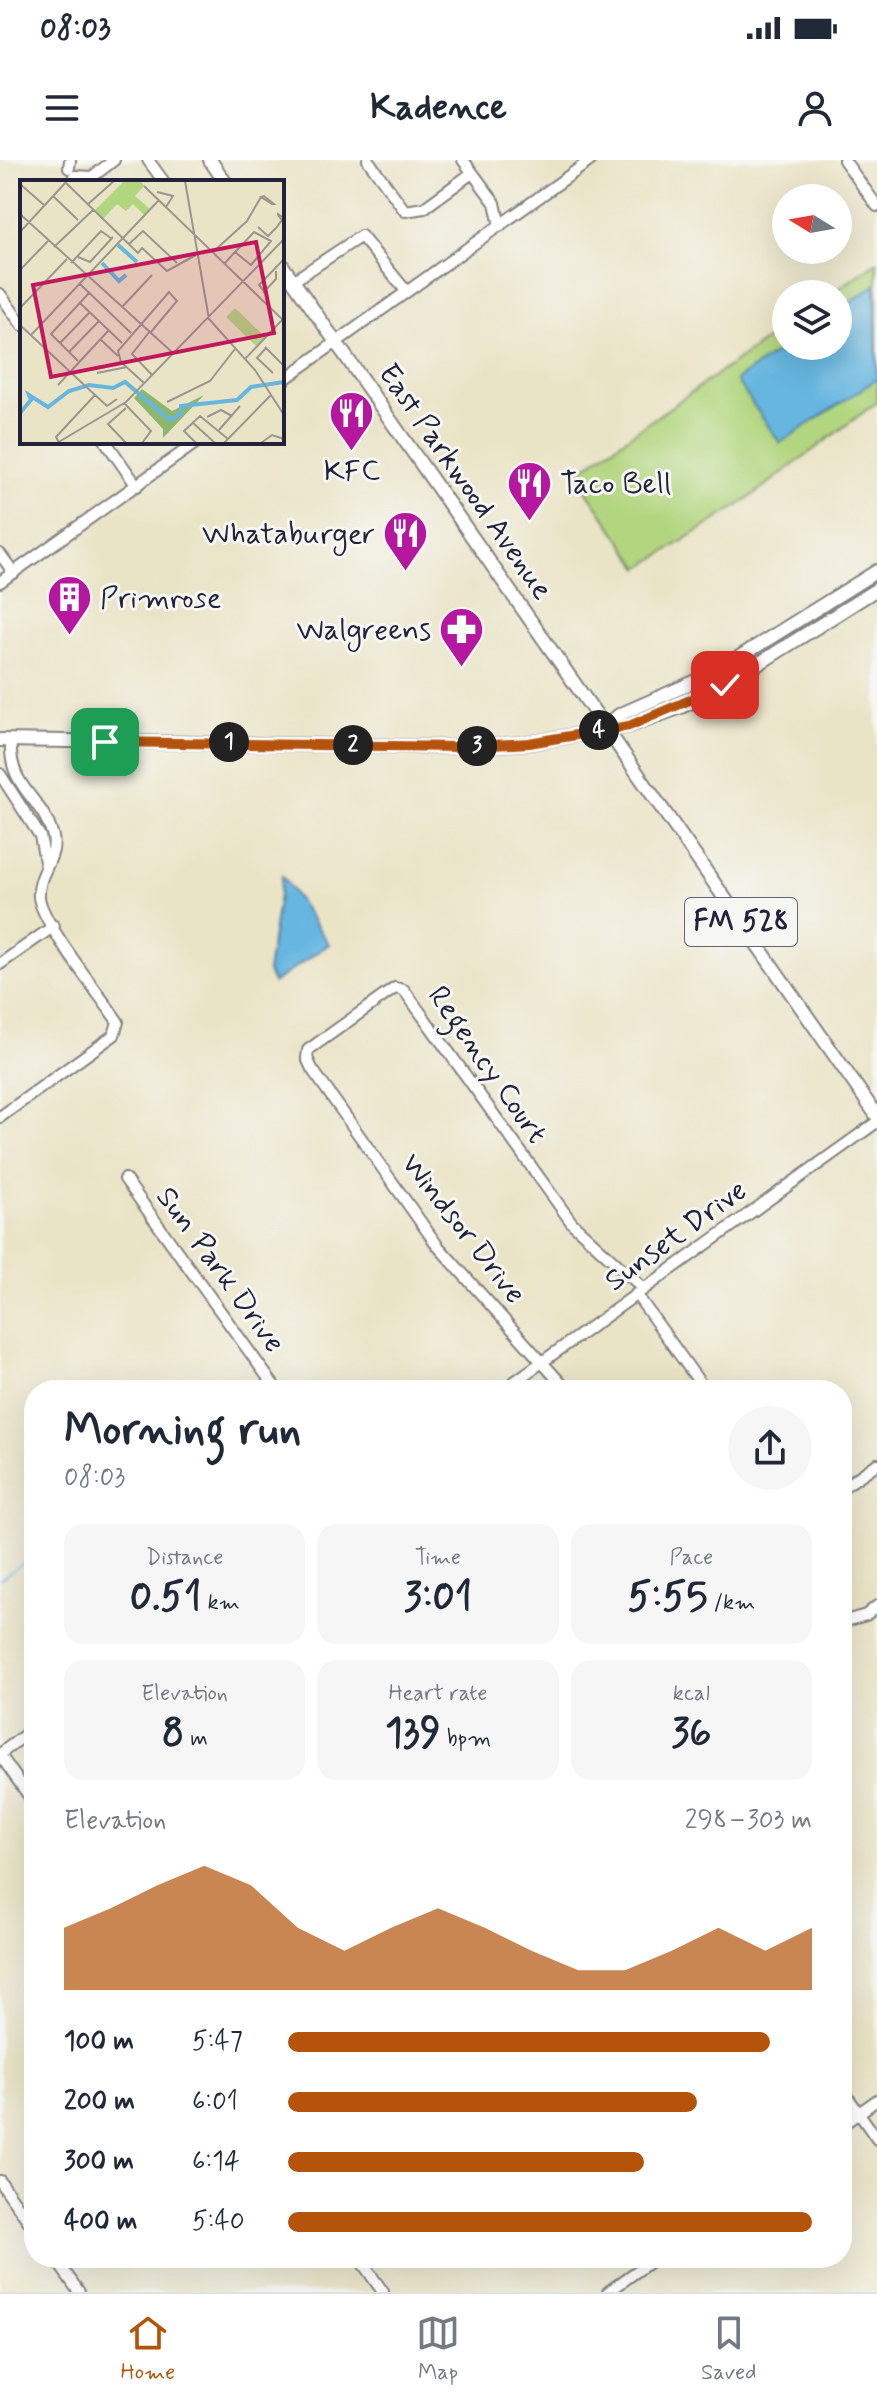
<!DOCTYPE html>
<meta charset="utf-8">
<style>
:root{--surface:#fff;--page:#f6f6f7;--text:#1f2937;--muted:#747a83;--line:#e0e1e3;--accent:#b45309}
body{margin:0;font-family:Mynerve,sans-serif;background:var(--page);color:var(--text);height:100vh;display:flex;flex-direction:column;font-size:30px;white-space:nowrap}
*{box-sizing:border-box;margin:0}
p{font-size:26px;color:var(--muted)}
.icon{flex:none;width:44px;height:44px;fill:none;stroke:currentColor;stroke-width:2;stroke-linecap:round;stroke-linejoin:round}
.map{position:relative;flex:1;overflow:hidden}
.details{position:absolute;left:24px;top:1220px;width:828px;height:888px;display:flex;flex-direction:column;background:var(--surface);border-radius:32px;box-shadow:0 8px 32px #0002}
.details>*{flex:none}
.needle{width:52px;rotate:281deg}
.tools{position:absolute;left:772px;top:24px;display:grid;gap:16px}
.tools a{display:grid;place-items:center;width:80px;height:80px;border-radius:50%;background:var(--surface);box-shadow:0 8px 32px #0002;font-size:40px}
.pin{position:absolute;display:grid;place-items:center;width:68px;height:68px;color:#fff;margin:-34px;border-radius:16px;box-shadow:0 4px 12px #0006}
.km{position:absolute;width:40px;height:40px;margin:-20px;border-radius:50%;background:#222;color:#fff;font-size:22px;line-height:40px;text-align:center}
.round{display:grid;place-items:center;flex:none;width:84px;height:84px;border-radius:42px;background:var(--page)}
.headline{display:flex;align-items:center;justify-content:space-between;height:136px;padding:0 40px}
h1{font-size:44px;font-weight:800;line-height:60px}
.stats{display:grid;grid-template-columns:repeat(3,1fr);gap:12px;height:136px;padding:8px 40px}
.stats div{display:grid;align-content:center;border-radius:20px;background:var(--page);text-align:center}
.stats b{font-size:40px;font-weight:800}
.stats small{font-size:22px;font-weight:400}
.stats p{font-size:22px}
.chart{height:224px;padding:16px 40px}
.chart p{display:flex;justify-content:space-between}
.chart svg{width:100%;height:144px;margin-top:8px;fill:var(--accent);opacity:.7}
ul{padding:0 40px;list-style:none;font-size:26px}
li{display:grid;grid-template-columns:128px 96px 1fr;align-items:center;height:60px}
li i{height:20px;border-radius:10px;background:var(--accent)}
.status{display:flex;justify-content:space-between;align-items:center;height:56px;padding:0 40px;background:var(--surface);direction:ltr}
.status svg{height:22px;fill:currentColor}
header{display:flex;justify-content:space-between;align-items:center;height:104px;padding:0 40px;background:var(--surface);font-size:36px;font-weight:800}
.tab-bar{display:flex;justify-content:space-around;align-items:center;height:112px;border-top:2px solid var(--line);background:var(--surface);font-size:22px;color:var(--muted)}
.tab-bar a{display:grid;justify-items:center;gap:4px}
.tab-bar .current{color:var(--accent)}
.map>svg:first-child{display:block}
.green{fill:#b2d67f;stroke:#6a7c5d;stroke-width:2}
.water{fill:#66b6e0;stroke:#446c8e;stroke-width:2}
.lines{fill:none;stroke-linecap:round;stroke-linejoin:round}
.stream{stroke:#66b6e0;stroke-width:2}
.minor-casing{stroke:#868381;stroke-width:14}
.major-casing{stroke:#868381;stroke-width:16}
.minor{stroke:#fff;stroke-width:10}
.major{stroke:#fff;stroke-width:12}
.route-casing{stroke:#fff;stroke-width:16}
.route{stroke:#b45309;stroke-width:10}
.labels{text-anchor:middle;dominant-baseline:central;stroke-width:6;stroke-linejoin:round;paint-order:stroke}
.shield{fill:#f6f6f2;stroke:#626272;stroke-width:2}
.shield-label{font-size:28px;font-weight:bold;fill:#22223b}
.poi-label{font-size:30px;fill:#22223b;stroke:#f6f6f2;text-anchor:start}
.street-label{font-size:30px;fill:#22223b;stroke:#f6f6f2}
.inset-river{fill:none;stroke:#66b6e0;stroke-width:4}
.inset-road{fill:none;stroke:#9a968f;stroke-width:2}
.view{fill:#c2185b;fill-opacity:0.15;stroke:#c2185b;stroke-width:4}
.inset-edge{fill:none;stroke:#22223b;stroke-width:4}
</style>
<div class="status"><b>08:03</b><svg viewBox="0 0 49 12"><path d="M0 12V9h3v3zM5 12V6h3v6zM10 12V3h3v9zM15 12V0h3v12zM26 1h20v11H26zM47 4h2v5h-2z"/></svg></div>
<header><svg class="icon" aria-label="menu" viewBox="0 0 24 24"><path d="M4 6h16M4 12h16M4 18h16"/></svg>Kadence<svg class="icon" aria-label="person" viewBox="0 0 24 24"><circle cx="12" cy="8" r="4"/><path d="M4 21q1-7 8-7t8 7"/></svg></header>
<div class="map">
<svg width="877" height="2132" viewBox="0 0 877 2132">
<rect width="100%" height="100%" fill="#f6f6f2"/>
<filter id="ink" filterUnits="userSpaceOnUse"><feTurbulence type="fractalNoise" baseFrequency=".0125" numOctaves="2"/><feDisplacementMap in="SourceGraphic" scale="16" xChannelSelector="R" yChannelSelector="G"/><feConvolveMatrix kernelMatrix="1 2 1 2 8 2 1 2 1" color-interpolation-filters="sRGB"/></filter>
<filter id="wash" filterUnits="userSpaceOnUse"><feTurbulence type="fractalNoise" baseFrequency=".006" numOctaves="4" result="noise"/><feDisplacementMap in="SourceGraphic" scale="32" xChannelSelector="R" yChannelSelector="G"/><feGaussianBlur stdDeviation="1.8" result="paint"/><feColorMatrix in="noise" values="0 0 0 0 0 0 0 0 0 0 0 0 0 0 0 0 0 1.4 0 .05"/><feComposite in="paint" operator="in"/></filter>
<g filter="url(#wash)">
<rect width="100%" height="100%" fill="#eae4c7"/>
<path class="green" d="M 877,102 L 877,242 L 741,344 L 640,408 L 575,314 L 786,166 L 786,186 L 838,186 L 838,134 L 831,134 Z"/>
<path class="water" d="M 875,125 L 877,219 L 780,283 L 736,220 L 786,186 L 838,186 L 838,151 Z
M 282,716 L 329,784 L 273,823 L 267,811 Z"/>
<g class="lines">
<path class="stream" d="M 0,1419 L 34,1395"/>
</g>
</g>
<g filter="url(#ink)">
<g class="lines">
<defs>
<path id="minor" d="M 148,0 L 164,22
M 368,0 L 405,51 L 424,48 L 472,13
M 463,0 L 495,43 L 500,66
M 844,0 L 877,46
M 69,8 L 70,0
M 75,16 L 92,17 L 114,0
M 293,121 L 361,76 L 406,131
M 0,134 L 22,165
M 282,221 L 591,0
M 106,282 L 137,326
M 0,394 L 14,413
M 0,422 L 197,282
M 0,614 L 40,676 L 46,707
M 0,804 L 54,766
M 0,957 L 107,880 L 114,875 L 118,862 C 101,836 41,762 39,737 C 37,712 60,697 52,673 C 40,635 8,628 11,580
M 125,1019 L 277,1230
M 636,1134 L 705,1230
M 503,1230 L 877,962
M 567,1230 L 437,1085 L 312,909 L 307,898 L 308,890 L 395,828 L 404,830 L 572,1063 L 644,1129
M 842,1328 L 877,1304
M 842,1462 L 866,1455 L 877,1446
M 0,1594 L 34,1568
M 0,1595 L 34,1643
M 842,1929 L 877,1979
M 842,1965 L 877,1940
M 0,2021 L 34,2069
M 55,2098 L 79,2132
M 359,2098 L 383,2132
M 608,2132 L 655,2098"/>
<path id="major" d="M 210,0 L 225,22
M 282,105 L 877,956
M 604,568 L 619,555 L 712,514 L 877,411
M 0,580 L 460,587 L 529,583 L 629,566 L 681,547 L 725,525 L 877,429"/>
</defs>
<use href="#minor" class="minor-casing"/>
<use href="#major" class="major-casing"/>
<use href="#minor" class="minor"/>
<use href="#major" class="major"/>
</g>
</g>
<g class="lines" filter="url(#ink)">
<defs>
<path id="route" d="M 105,582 L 457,587 L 529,583 L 629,566 L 725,525"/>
</defs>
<use href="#route" class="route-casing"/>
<use href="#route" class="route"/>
</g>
<defs>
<symbol id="restaurant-pin" viewBox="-11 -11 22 30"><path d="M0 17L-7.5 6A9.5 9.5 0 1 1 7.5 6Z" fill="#b5179e" stroke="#f6f6f2"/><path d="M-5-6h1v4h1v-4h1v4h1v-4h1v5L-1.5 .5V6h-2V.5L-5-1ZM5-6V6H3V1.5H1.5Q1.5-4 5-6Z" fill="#fff"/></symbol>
<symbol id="building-pin" viewBox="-11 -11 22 30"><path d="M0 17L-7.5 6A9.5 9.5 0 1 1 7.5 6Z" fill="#b5179e" stroke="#f6f6f2"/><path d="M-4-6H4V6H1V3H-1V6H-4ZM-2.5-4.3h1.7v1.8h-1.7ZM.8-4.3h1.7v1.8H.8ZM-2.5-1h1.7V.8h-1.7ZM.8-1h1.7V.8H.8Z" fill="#fff"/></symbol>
<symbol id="pharmacy-pin" viewBox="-11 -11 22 30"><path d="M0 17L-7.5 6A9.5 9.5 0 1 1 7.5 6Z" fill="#b5179e" stroke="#f6f6f2"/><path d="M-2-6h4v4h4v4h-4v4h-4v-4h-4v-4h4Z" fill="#fff"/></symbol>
</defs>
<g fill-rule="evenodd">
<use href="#restaurant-pin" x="326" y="228" width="51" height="69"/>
<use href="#restaurant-pin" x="504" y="298" width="51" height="69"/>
<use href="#restaurant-pin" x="380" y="348" width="51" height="69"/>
<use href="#building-pin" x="44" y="412" width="51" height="69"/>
<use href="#pharmacy-pin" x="436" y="444" width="51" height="69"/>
</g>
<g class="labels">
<rect class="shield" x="685" y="738" width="112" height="48" rx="6"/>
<g class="shield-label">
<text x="741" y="762">FM 528</text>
</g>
<g class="poi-label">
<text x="352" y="311" text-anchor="middle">KFC</text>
<text x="560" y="324">Taco Bell</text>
<text x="375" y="374" text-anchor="end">Whataburger</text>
<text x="100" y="438">Primrose</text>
<text x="431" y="470" text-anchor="end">Walgreens</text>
</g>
<g class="street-label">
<text transform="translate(465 322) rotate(55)">East Parkwood Avenue</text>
<text transform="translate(487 905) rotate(55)">Regency Court</text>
<text transform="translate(463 1069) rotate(52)">Windsor Drive</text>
<text transform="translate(676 1076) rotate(-36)">Sunset Drive</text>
<text transform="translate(220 1110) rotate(54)">Sun Park Drive</text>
</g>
</g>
<g transform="translate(20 20)">
<rect width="264" height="264" fill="#eae4c7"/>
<path d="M 104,1 L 121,1 L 124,6 L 115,16 L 130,29 L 124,35 L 113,24 L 106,31 L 97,24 L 83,39 L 74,31 ZM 215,128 L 245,157 L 236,166 L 206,137 Z" fill="#b2d67f"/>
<path d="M 122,209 L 152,231 L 184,215 L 143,258 L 143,249 L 114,218 Z" fill="#8db76e"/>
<path class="inset-river" d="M 98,65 L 117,82M 82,83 L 99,101 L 106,95M 0,233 L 11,220 L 9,215 L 28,227 L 49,211 L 69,205 L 93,208 L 105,202 L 150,240 L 161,234 L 161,226 L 217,220 L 231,207 L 264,202"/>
<path class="inset-road" d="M 44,1 L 118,73 L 122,68 L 147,91 L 176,75M 165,1 L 189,139 L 235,190 L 264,235M 0,4 L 24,25M 124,6 L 264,141M 137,12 L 153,16 L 146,27M 33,16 L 58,40M 241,17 L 244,16 L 254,24 L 252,24 ZM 67,25 L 94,1M 0,34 L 153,173M 238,47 L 248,56 L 256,48 L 262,40 L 264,38 L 258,34 L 258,35 L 262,40 L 264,42M 0,52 L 47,1M 109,64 L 123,51 L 157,83M 34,67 L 73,30M 193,72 L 227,41 L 241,17M 58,77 L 70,82 L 93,57M 51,83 L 81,51 L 92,59M 205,83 L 215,72 L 220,67 L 234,52 L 251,61 L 231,85 L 215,72M 0,90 L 28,61M 60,104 L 111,153M 244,111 L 239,105 L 264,79M 243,113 L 256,99 L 256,91M 60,123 L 102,163M 103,126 L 132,95M 0,128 L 47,79M 0,145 L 75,215 L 36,257 L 39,263M 130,151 L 112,174 L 132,195M 11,155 L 139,20M 80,159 L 98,176M 40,163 L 70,132M 245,167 L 264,186M 246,168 L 237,178 L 253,193M 49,172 L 79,141M 225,179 L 263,139M 58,181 L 31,154 L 69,113M 77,193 L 107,187M 124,203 L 101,182 L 98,171 L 149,112 L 157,121 L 131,152M 38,205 L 89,150M 74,214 L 87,226 L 97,219M 147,222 L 190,201 L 215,169M 104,223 L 131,251 L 122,263M 187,237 L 201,230 L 212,236M 172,242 L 195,263M 199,250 L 220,226M 37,263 L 106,222 L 264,59M 106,263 L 88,244 L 106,228M 176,263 L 164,251 L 180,236 L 208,259M 204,263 L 251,215M 241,263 L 252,255 L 264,259"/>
<path class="view" d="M 236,62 L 254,153 L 31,197 L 13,105 Z"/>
<rect width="264" height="264" class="inset-edge"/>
</g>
</svg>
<div class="tools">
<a><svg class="needle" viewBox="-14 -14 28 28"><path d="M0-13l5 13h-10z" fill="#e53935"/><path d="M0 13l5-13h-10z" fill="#747a83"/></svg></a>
<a><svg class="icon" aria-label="layers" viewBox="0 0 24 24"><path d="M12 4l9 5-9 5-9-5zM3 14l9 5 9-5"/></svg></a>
</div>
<div class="pin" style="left:105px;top:582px;background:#1e9e55"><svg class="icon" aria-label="arrive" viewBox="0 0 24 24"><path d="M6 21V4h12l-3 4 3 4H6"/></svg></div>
<div class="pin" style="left:725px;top:525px;background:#d93025"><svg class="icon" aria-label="check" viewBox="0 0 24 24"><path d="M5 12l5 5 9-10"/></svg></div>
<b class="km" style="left:229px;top:582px">1</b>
<b class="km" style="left:353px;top:585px">2</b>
<b class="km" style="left:477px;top:586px">3</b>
<b class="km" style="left:599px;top:570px">4</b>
<section class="details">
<div class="headline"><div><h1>Morning run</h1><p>08:03</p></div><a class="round"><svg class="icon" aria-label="share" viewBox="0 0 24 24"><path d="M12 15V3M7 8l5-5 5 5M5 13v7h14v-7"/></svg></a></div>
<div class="stats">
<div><p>Distance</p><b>0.51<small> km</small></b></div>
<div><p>Time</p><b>3:01</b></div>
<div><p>Pace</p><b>5:55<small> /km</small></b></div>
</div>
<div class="stats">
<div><p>Elevation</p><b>8<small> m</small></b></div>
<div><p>Heart rate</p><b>139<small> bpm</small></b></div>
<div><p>kcal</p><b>36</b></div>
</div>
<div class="chart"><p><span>Elevation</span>298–303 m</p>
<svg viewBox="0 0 160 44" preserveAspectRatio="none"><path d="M0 44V25L10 19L20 12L30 6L40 12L50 25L60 32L70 25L80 19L90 25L100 32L110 38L120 38L130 32L140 25L150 32L160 25V44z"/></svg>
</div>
<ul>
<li><b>100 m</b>5:47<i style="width:92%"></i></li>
<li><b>200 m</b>6:01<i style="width:78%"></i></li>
<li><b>300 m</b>6:14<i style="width:68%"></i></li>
<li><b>400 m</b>5:40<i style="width:100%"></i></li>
</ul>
</section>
</div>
<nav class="tab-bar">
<a class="current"><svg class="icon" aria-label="home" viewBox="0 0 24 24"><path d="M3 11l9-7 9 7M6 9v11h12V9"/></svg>Home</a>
<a><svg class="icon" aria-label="map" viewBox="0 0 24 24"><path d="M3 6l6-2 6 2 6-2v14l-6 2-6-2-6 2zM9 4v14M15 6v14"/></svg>Map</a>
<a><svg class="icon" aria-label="saved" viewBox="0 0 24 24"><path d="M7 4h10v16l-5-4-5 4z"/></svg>Saved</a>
</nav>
